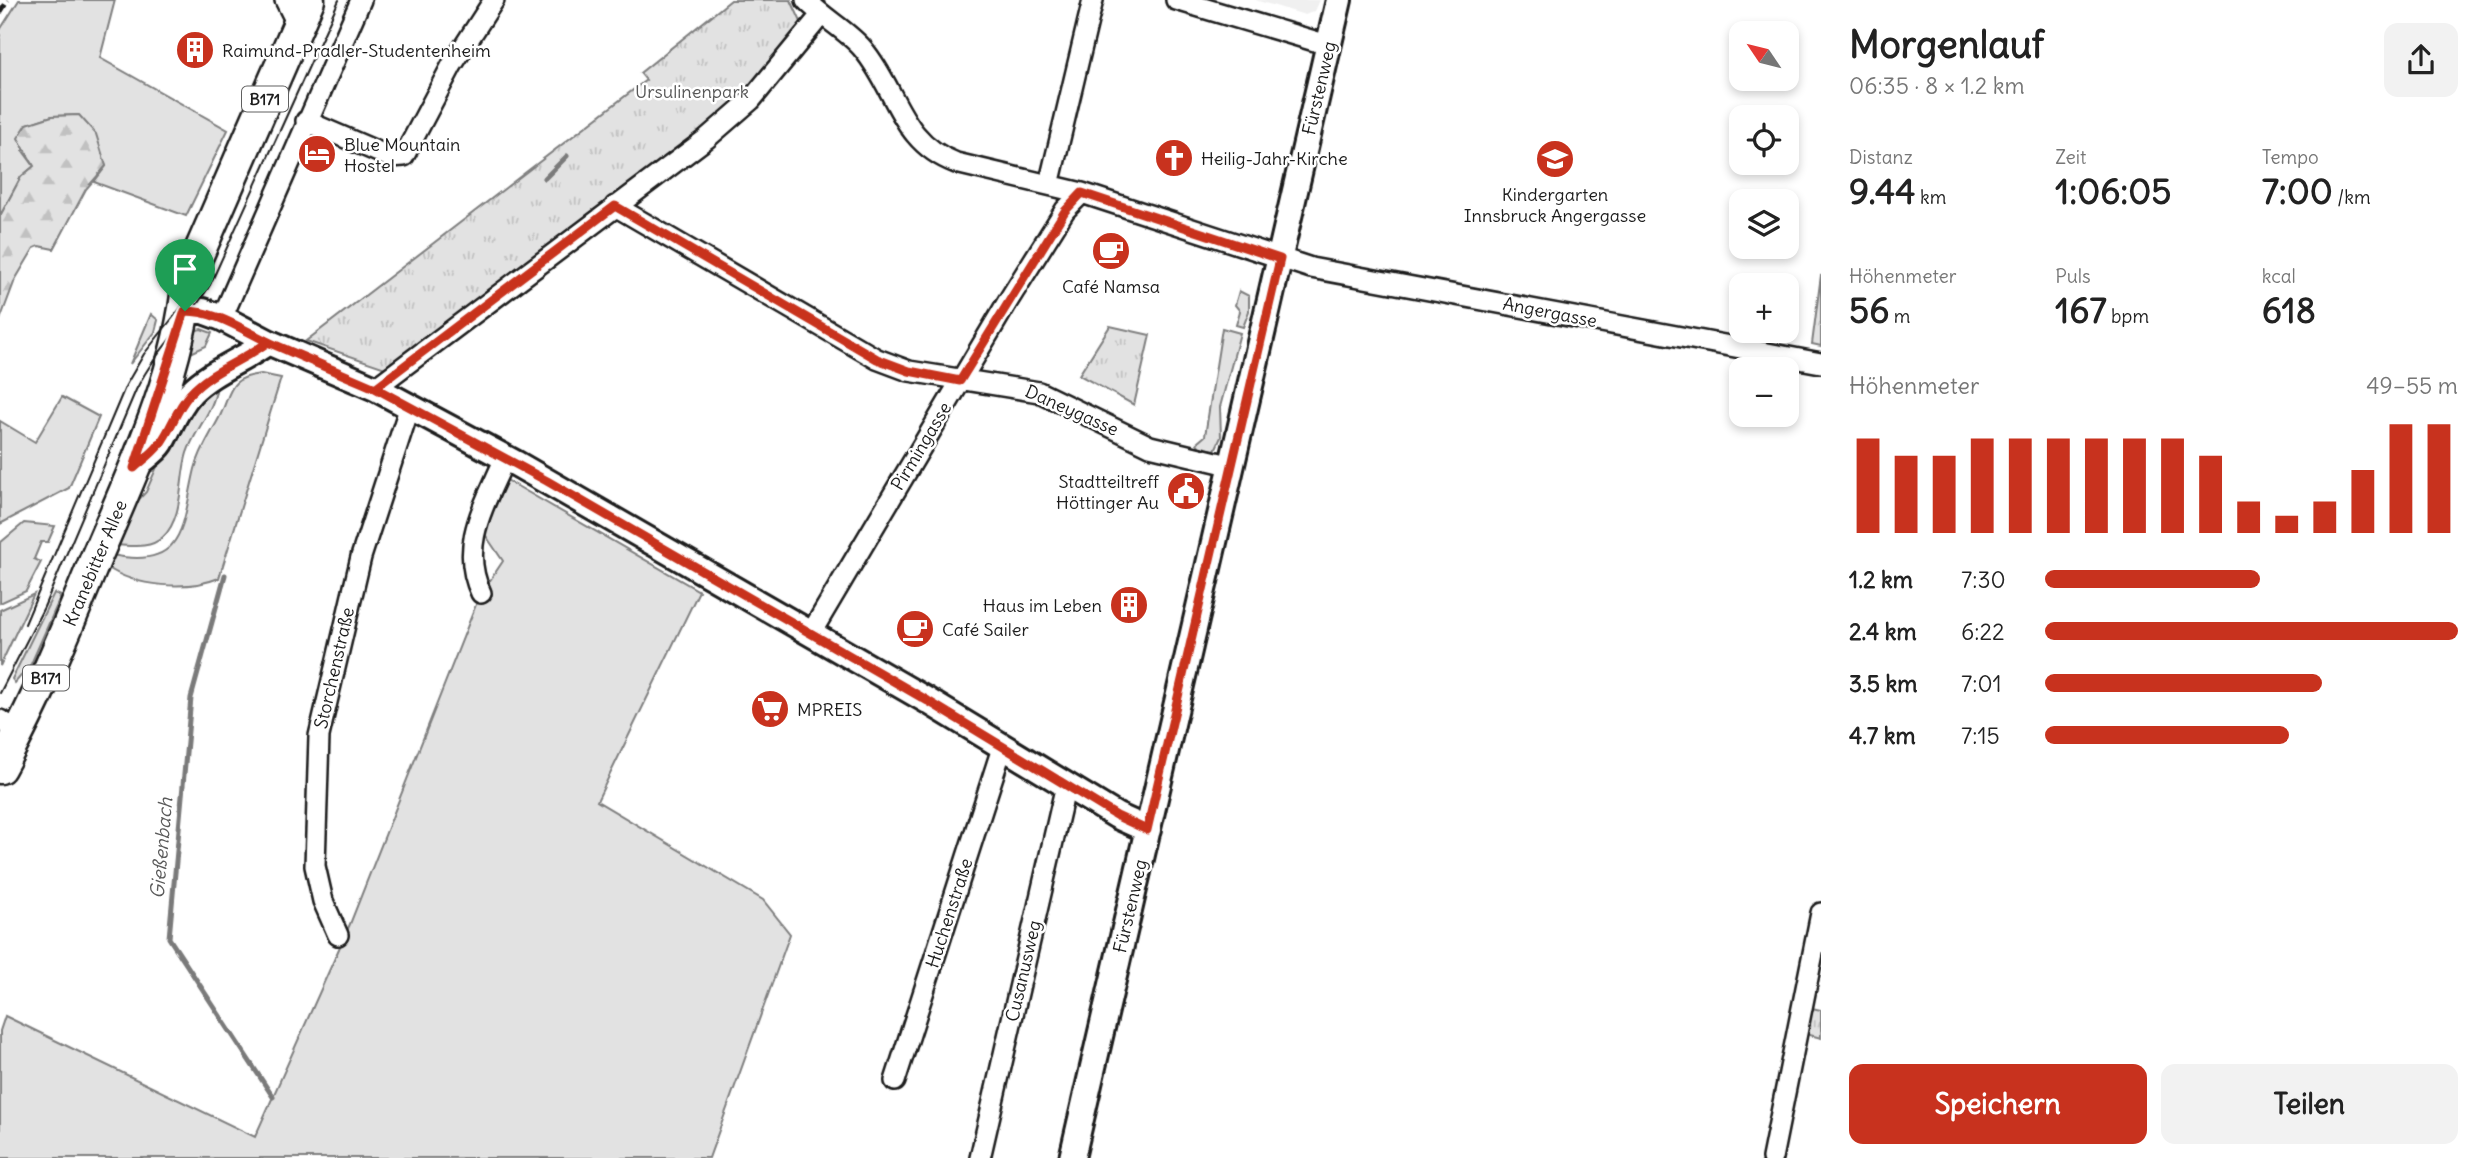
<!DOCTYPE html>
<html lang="de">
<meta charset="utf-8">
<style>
:root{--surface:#fff;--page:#f2f2f2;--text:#222;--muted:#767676;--accent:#c8321e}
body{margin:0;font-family:Delius,sans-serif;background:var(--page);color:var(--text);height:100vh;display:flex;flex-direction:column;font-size:26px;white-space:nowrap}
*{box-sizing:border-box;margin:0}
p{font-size:23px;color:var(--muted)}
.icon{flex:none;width:38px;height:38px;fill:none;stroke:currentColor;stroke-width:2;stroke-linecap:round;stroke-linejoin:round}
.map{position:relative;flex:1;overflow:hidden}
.details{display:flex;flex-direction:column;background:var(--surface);width:665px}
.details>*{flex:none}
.needle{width:46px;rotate:305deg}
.tools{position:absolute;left:1729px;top:21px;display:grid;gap:14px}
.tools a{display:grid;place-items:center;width:70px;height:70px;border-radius:14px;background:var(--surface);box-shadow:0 4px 10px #0003;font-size:35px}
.pin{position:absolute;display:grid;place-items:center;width:60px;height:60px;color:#fff;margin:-72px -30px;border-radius:50% 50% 50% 0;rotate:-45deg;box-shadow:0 0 7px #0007}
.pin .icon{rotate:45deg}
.round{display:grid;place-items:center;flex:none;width:74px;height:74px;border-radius:14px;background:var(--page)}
.headline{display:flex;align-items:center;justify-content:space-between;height:119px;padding:0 28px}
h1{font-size:38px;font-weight:800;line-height:52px}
.metrics{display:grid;grid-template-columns:repeat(3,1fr);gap:10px;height:119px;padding:7px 28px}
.metrics div{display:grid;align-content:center}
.metrics b{font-size:35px;font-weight:800}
.metrics small{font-size:19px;font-weight:400}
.metrics p{font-size:19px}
.chart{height:196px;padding:14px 28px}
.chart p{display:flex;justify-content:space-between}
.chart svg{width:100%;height:126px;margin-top:7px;stroke:var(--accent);stroke-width:6}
.action{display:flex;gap:14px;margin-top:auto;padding:14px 28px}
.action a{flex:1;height:80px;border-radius:14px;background:var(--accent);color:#fff;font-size:28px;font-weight:800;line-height:80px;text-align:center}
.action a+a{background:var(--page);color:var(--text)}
ul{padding:0 28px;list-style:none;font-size:23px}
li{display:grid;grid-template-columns:112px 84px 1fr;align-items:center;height:52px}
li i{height:18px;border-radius:9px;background:var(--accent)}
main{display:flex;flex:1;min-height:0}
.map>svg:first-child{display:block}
.built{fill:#f0f0f0}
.grass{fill:#e2e2e2;stroke:#7f7f7f;stroke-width:2}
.forest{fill:url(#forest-firs);stroke:#7f7f7f;stroke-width:2}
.park{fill:url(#park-tufts);stroke:#7f7f7f;stroke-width:2}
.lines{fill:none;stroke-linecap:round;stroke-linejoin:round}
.stream{stroke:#7a7a7a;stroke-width:5}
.minor-casing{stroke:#1c1c1c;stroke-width:24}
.tertiary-casing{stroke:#1c1c1c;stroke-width:30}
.primary-casing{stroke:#1c1c1c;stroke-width:35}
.minor{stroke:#fff;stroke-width:19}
.tertiary{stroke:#fff;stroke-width:24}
.primary{stroke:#fff;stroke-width:30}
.tram{stroke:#1c1c1c;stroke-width:2}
.rail{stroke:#1c1c1c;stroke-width:5;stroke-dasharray:10 5;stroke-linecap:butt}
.route-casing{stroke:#fff;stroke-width:14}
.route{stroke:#c8321e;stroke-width:9}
.labels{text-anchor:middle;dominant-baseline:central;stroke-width:5;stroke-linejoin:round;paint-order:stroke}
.shield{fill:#fff;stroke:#606060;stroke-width:2}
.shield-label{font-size:16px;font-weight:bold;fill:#1c1c1c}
.poi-label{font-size:18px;fill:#1c1c1c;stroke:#fff;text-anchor:start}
.street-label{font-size:18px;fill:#1c1c1c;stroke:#fff}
.park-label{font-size:18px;fill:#575757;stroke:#fff}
.water-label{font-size:19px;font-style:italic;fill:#5a5a5a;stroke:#fff}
</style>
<main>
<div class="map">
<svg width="1821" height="1158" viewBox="0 0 1821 1158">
<defs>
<pattern id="forest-firs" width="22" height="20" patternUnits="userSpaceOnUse" patternTransform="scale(1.75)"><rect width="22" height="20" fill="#e2e2e2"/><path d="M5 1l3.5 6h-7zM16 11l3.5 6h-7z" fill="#c1c1c1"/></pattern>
<pattern id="park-tufts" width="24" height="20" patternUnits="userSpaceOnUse" patternTransform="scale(1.75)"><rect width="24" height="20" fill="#e2e2e2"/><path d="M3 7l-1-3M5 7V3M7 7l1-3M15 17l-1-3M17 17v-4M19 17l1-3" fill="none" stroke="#c1c1c1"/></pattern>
</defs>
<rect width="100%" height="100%" fill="#fff"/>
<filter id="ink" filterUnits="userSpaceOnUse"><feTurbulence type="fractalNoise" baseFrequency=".0143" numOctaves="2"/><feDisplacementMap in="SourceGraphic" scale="14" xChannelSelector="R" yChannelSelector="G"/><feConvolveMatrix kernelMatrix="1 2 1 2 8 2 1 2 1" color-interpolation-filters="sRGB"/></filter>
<g filter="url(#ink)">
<path class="built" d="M 1255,0 L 1320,0 L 1315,11 L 1305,15 Z"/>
<path class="grass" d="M 19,0 L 115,0 L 100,58 L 228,130 L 186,216 L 94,182 L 106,166 C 98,147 94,130 78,115 L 52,116 L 27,124 L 23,151 L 34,166 L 21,177 L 0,216 L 0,30 Z
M 1239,291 L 1249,296 L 1249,311 L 1243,327 L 1236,325 L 1240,311 L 1235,305 Z
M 151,314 L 158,320 L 155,332 L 130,364 Z
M 1222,328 L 1240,333 L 1220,407 L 1221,437 L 1215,450 L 1200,447 L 1197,443 L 1205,436 Z
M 201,329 L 212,333 L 206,346 L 184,356 L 193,331 Z
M 261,374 L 281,378 L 219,578 C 187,591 135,587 107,567 L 112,555 C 187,571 182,522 195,469 C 200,449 211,434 220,416 C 232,390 228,378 261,374 Z
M 217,383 C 216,409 195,429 187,453 C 179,478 184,517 163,537 C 150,549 133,546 116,545 L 129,510 L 146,492 L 175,425 Z
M 62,397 L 99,417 L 69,488 L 0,524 L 0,421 L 35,442 Z
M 505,479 L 699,591 L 597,801 L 763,900 L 790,934 L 709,1158 L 0,1158 L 0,1031 L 5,1016 L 255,1137 L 350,924 L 479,597 L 503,561 L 482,530 Z
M 24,523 L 55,526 L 48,542 L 41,542 L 34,559 L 41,562 L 26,591 L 0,603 L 0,543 Z
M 54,593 L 61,596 L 31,664 L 15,683 L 12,679 Z
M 34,594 L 0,666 L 0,610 Z"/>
<path class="forest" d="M 79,115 L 96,134 L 106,166 L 86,189 L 54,249 L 39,246 L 34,248 L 15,280 L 0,320 L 0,216 L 21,177 L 34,166 L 18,138 L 27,124 L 52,116 Z"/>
<path class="park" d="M 731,0 L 791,0 L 807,35 L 751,100 L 615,206 L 385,368 L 306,341 L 646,80 L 640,73 Z
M 1821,275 L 1821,346 L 1812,344 Z
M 1110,326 L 1150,335 L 1134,405 L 1079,375 Z
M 1812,1008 L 1821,1010 L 1821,1038 L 1806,1034 Z"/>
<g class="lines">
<path class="stream" d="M 545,178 L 567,156
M 225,575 L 191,698 L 169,938 L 273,1097"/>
<defs>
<path id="minor" d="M 285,0 L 298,26
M 806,0 C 823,18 848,31 863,49 C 898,91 900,142 956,163 L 1082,193 L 1311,268 L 1821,363
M 1176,0 L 1328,45
M 306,121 L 390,157 L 404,156 L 452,65 L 494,0
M 1049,185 L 1093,0
M 615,206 L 877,359 L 909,371 L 1039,392 L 1150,446 L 1233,466
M 222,318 L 361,0
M 375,388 L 706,139 L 751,100 L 821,15
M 481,593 C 458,545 486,503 505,458
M 811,633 L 1008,301 L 1065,210 L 1082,193
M 0,720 L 20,731
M 338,935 L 323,901 L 315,866 L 319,736 L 361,557 L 410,406
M 895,1081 L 1003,745
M 980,1158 L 1066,785
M 1772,1158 L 1821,913"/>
<path id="tertiary" d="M 185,311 L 203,311 L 222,318 L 268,342 L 375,388 L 515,463 L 928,701 L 1117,816 L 1148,830
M 137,465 C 145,458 156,451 161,443 C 171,425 177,407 191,392 C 213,370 244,360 268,342
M 1072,1158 L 1339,0"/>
<path id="primary" d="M 0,768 C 37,701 66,631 95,560 C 133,471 179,376 188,278 L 309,0"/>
</defs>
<use href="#minor" class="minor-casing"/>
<use href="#tertiary" class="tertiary-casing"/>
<use href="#primary" class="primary-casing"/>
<use href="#minor" class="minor"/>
<use href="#tertiary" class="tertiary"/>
<use href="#primary" class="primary"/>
<path class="tram" d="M 25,624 L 126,385 L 144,354 L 198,286
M 0,693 L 44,607 L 136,390 C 155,351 188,322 210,285 L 339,0"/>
<path class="rail" d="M 0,13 L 8,0"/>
</g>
</g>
<g class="lines" filter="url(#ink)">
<defs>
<path id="route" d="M 185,311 L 134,468 C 142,461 152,454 159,445 C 171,430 176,409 190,394 C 212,370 243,361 268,342 L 375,388 L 547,481 L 928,701 L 1117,816 L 1147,830 L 1280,259 L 1082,193 L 1065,211 L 960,381 L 909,371 L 877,359 L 615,206 L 375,388 C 341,374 308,360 275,345 C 245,332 219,311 185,311"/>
</defs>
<use href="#route" class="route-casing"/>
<use href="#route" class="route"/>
</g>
<defs>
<symbol id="building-disc" viewBox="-11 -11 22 22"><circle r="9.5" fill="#c8321e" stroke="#fff"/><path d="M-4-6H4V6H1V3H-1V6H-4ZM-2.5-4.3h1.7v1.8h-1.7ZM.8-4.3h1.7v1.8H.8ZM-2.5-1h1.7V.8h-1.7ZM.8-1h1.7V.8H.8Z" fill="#fff"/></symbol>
<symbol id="hotel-disc" viewBox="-11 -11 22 22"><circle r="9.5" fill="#c8321e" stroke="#fff"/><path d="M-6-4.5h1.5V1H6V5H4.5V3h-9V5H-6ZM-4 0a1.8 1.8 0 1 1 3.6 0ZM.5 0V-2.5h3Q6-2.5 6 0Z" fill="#fff"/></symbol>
<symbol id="church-disc" viewBox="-11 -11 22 22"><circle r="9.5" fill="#c8321e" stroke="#fff"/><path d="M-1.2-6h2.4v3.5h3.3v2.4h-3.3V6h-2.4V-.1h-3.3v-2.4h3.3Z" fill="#fff"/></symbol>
<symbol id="school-disc" viewBox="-11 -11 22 22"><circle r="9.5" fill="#c8321e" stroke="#fff"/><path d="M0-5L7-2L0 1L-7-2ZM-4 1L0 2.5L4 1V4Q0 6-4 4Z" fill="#fff"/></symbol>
<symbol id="cafe-disc" viewBox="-11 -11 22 22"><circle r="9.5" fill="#c8321e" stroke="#fff"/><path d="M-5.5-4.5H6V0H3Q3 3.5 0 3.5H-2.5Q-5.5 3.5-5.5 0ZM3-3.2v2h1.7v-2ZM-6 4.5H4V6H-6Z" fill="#fff"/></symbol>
<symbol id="civic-disc" viewBox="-11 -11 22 22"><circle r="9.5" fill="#c8321e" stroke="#fff"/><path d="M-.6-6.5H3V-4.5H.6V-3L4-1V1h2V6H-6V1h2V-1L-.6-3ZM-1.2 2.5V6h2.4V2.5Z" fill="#fff"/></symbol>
<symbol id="supermarket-disc" viewBox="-11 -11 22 22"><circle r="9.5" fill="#c8321e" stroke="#fff"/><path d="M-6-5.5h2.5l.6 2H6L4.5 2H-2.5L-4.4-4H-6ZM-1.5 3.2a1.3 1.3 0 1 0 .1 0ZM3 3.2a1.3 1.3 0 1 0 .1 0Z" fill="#fff"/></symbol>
</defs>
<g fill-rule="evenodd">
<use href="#building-disc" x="173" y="28" width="44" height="44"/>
<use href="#hotel-disc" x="295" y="132" width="44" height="44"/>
<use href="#church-disc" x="1152" y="136" width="44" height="44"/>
<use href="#school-disc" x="1533" y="137" width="44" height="44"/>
<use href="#cafe-disc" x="1089" y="229" width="44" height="44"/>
<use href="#civic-disc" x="1164" y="469" width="44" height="44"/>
<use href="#building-disc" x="1107" y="583" width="44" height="44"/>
<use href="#cafe-disc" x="893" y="607" width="44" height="44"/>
<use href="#supermarket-disc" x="748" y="687" width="44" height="44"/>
</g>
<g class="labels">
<g class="shield">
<rect x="242" y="86.5" width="46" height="25" rx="5"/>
<rect x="23" y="665.5" width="46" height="25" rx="5"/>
</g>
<g class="shield-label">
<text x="265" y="99">B171</text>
<text x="46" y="678">B171</text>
</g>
<g class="poi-label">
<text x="222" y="50">Raimund-Pradler-Studentenheim</text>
<text x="344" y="144">Blue Mountain<tspan x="344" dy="21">Hostel</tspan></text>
<text x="1201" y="158">Heilig-Jahr-Kirche</text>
<text x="1555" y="194" text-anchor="middle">Kindergarten<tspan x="1555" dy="21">Innsbruck Angergasse</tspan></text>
<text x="1111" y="286" text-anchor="middle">Café Namsa</text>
<text x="1159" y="481" text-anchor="end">Stadtteiltreff<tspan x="1159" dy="21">Höttinger Au</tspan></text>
<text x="1102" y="605" text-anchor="end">Haus im Leben</text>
<text x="942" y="629">Café Sailer</text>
<text x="797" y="709">MPREIS</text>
</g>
<g class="street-label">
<text transform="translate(1319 88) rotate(-77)">Fürstenweg</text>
<text transform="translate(1550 312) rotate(11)">Angergasse</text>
<text transform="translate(1072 410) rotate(24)">Daneygasse</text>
<text transform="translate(921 446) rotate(-59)">Pirmingasse</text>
<text transform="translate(95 563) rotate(-67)">Kranebitter Allee</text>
<text transform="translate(334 668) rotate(-77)">Storchenstraße</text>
<text transform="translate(1130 906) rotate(-77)">Fürstenweg</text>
<text transform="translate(949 913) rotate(-72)">Huchenstraße</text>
<text transform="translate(1023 971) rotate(-77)">Cusanusweg</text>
</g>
<g class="park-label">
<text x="692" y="91">Ursulinenpark</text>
</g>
<g class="water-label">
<text transform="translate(161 848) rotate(-85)">Gießenbach</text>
</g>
</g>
</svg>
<div class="tools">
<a><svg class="needle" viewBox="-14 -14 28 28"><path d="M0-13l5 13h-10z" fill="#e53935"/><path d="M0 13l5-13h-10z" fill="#767676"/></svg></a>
<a><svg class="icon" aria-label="locate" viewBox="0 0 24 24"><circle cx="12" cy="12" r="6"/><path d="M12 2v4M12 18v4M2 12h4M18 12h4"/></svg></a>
<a><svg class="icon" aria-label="layers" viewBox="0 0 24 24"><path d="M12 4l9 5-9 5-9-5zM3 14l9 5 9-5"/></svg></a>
<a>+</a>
<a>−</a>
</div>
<div class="pin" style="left:185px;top:311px;background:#1e9e55"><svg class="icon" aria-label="arrive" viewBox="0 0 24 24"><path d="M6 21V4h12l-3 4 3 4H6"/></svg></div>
</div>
<section class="details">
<div class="headline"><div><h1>Morgenlauf</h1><p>06:35 · 8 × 1.2 km</p></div><a class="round"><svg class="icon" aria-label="share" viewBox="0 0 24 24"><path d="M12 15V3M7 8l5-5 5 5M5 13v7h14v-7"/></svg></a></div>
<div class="metrics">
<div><p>Distanz</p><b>9.44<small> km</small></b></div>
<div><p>Zeit</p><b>1:06:05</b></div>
<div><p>Tempo</p><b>7:00<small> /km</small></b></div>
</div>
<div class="metrics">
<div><p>Höhenmeter</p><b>56<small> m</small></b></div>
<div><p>Puls</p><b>167<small> bpm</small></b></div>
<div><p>kcal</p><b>618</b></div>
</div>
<div class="chart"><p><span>Höhenmeter</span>49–55 m</p>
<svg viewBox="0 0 160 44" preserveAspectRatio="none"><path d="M5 44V11M15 44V17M25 44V17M35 44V11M45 44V11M55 44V11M65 44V11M75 44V11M85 44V11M95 44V17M105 44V33M115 44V38M125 44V33M135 44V22M145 44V6M155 44V6"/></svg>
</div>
<ul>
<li><b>1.2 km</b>7:30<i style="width:52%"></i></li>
<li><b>2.4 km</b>6:22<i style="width:100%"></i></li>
<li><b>3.5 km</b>7:01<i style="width:67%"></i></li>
<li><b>4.7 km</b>7:15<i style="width:59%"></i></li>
</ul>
<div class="action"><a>Speichern</a><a>Teilen</a></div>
</section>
</main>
